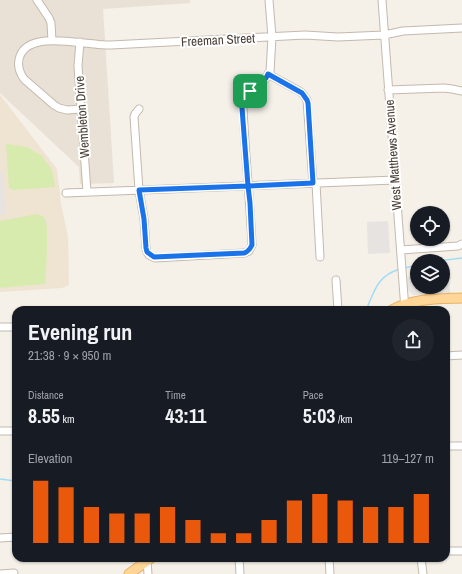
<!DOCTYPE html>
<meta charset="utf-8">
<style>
:root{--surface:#171b24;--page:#20242c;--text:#f1f3f6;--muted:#9ea1a6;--accent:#ea580c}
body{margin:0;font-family:"Archivo Narrow",sans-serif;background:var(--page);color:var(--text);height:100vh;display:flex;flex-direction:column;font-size:15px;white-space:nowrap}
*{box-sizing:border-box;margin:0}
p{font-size:13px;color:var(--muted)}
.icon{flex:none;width:22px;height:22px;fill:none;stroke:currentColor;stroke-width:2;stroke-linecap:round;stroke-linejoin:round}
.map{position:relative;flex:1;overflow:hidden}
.details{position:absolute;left:12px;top:306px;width:438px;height:256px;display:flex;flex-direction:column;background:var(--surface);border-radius:12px;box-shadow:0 1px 3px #0004}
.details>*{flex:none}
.buttons{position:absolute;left:410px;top:206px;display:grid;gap:8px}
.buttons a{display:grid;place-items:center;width:40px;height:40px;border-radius:50%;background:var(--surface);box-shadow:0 1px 3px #0004;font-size:20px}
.pin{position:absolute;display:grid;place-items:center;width:34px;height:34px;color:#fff;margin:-17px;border-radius:8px;box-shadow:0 2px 6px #0006}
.round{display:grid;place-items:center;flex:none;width:42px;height:42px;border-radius:21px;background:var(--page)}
.head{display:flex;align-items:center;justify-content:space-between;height:68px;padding:0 16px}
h1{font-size:22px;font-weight:800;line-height:30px}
.stats{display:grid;grid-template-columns:repeat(3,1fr);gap:6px;height:68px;padding:4px 16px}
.stats div{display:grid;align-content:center}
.stats b{font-size:20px;font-weight:800}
.stats small{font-size:11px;font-weight:400}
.stats p{font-size:11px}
.chart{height:112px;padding:8px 16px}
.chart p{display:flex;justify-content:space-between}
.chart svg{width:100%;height:72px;margin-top:4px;stroke:var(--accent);stroke-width:6}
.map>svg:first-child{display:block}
.residential{fill:#e9e1d6}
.education{fill:#efe3d2}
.green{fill:#d7ebaf}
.parking{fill:#e6e3e0}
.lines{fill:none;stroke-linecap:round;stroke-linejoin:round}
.stream{stroke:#a2dcf4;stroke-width:1.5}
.minor-casing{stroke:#c4b9ad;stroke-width:9}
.major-casing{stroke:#eab161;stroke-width:11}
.minor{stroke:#fff;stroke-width:7}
.major{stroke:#ffd697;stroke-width:9}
.route-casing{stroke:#fff;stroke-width:8}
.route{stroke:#1a73e8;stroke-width:5}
.labels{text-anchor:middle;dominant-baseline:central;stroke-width:4;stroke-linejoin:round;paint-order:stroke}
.street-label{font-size:13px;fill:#493f36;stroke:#fff}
</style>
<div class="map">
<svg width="462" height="574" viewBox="0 0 462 574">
<rect width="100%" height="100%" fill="#f5f0e8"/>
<path class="residential" d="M 0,0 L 190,0 L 190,3 L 103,9 L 114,183 L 80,184 L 79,167 L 0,93 Z"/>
<path class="education" d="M 0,95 L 57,169 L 61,204 L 68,237 L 69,285 L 62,288 L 0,292 Z"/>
<path class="green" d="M 6,144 L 27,147 L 42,156 L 52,170 L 55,187 L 13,190 L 9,188 Z
M 37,214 C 40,215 43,216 45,219 C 49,224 46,274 45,284 L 0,288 L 0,221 Z"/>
<path class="parking" d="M 0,173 L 3,173 L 6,215 L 0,215 Z
M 388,221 L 390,253 L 368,254 L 367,222 Z
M 410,276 L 413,276 L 413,286 L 417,286 L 417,287 L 443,287 L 443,277 L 449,277 L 450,293 L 414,295 L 408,290 L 407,277 L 408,278 Z"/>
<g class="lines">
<path class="stream" d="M 438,261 L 462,258
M 405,268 L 417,265
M 366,310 C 375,290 377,276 400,269
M 0,479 L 16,481"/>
<defs>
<path id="minor" d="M 37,0 L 49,18 L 51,23 L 52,41
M 382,0 L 405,310
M 80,42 L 78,66 L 87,192
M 268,74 L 299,91 L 302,93 L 307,100 L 313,183
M 388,90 L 444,88 L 452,89 L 462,91
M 81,109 L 67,110 L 59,108 L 54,105 L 24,79 C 19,72 17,64 20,56 C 29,32 76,43 95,44 C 101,45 106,45 111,45 L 305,35 L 338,37 L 384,35 L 403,31 L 462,28
M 139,109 L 135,114 L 134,117 L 139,190 L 144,219 L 146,248 L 147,252 L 149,255 L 155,258 L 244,253 L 249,251 L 252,245 C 250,199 245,153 243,108 C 246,85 263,87 270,72 L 272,37 L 269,0
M 316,183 L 320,257
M 66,193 L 395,180
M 401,250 L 458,246 L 462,244
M 336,280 L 338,310
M 0,327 L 16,327
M 446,356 L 462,355
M 0,431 L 16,431
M 446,446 L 462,446
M 0,538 L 16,537
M 446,551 L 462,551
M 239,558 L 240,574
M 329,558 L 330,574
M 421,558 L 423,574
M 147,561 L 148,574
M 0,574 L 14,573"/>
<path id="major" d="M 392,310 C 414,298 438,299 462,298
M 129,574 L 151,558"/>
</defs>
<use href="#minor" class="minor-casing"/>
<use href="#major" class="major-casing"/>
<use href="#minor" class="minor"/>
<use href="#major" class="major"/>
</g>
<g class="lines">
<defs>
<path id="route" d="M 250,91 C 246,96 244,101 242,108 L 248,186 L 139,190 L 144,219 L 146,248 L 147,252 L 154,257 L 244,253 C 248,252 250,249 252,245 L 250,203 L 248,186 L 313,183 L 308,103 L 307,100 L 302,93 L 268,74 L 266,78 L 250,91"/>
</defs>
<use href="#route" class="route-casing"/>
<use href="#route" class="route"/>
</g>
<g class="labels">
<g class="street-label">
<text transform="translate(218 40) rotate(-3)">Freeman Street</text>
<text transform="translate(82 117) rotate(-94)">Wembleton Drive</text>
<text transform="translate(393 155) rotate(-94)">West Matthews Avenue</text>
</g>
</g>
</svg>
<div class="buttons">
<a><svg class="icon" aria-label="locate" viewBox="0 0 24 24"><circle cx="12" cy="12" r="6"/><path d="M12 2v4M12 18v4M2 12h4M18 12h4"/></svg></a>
<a><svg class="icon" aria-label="layers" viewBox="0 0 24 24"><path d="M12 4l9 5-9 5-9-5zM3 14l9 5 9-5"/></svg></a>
</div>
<div class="pin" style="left:250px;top:91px;background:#1e9e55"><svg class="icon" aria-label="arrive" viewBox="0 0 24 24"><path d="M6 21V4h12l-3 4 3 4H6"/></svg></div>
<section class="details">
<div class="head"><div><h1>Evening run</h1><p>21:38 · 9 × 950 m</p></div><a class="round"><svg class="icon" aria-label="share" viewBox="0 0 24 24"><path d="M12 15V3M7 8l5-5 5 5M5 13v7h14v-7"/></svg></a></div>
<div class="stats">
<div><p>Distance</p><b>8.55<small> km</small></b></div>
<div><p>Time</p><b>43:11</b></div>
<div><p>Pace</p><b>5:03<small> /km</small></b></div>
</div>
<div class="chart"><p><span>Elevation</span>119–127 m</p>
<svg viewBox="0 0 160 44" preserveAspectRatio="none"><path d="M5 44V6M15 44V10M25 44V22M35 44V26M45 44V26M55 44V22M65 44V30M75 44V38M85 44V38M95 44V30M105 44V18M115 44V14M125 44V18M135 44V22M145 44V22M155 44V14"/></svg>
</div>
</section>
</div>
